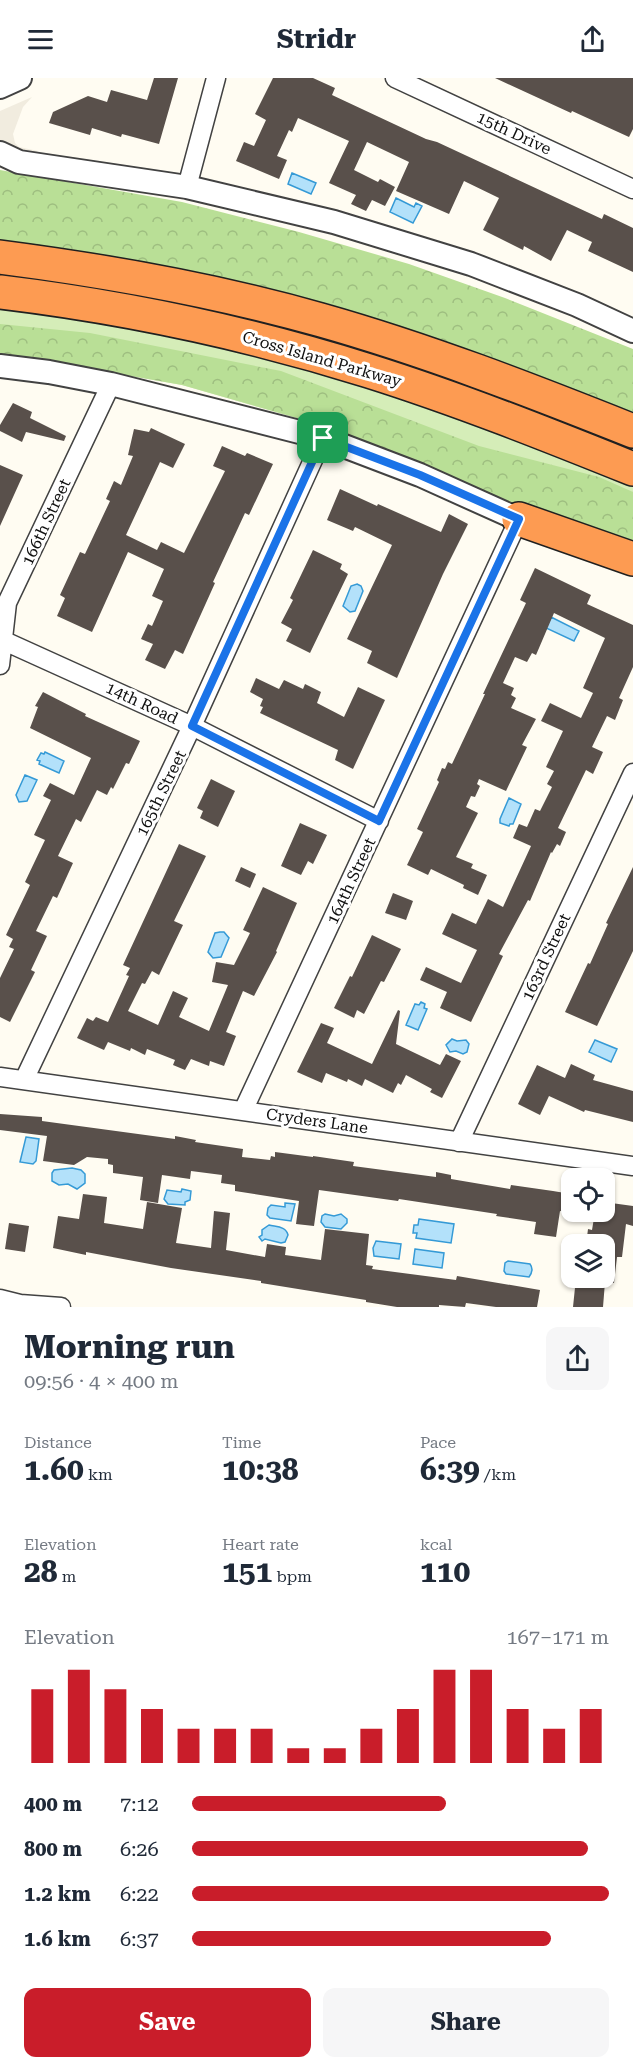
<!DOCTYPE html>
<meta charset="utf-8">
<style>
:root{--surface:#fff;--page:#f6f6f7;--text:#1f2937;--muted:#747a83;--accent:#c91d2a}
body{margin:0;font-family:"Roboto Serif",serif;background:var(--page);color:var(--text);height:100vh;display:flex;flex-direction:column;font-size:22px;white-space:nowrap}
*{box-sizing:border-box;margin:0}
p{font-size:20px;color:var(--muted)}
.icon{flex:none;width:33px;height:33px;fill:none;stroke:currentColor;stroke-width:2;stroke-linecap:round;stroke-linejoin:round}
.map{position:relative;height:1229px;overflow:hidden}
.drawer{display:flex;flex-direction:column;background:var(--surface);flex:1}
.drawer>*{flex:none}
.controls{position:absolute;left:561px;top:1090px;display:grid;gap:12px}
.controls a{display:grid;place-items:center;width:54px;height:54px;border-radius:12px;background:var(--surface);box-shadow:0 2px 4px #0004;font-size:30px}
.pin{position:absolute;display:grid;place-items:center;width:51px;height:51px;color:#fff;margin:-26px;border-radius:12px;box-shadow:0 3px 9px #0006}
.round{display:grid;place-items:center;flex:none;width:63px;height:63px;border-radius:12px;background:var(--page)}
.overview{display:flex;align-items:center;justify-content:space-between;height:102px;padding:0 24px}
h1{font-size:33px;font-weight:700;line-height:45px}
.stats{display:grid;grid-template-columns:repeat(3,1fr);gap:9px;height:102px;padding:6px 24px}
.stats div{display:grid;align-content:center}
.stats b{font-size:30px;font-weight:700}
.stats small{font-size:16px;font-weight:400}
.stats p{font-size:16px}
.chart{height:168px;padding:12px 24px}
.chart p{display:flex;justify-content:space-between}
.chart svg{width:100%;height:108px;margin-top:6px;stroke:var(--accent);stroke-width:6}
.primary-button{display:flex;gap:12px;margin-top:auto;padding:12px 24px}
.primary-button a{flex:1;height:69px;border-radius:12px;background:var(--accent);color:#fff;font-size:24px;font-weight:700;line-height:69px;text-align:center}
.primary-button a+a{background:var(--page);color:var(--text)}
ul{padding:0 24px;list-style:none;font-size:20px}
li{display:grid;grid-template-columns:96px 72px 1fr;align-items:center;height:45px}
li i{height:15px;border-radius:8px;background:var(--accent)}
header{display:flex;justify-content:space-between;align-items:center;height:78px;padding:0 24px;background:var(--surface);font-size:27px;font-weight:700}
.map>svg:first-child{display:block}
.grass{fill:#d5edb8}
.forest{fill:url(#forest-crowns)}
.plaza{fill:#f1ecdf}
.water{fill:#b3e1fa;stroke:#359ad6;stroke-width:1.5}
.building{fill:#59504b}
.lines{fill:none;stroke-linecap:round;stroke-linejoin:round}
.minor-casing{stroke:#424242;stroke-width:21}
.tertiary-casing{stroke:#424242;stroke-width:26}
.motorway-casing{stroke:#202020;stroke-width:36}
.minor{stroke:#fff;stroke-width:18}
.tertiary{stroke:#fff;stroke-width:22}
.motorway{stroke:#fd9b52;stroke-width:33}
.route-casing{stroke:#fff;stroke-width:12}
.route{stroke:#1a73e8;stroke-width:8}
.labels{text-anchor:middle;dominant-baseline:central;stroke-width:6;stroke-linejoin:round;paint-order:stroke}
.street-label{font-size:16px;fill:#0f0f0f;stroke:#fff}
</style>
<header><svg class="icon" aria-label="menu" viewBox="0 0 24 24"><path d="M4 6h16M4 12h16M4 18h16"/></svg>Stridr<svg class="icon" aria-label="share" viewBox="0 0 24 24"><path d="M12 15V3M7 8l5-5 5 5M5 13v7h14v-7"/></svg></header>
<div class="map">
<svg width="633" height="1229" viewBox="0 0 633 1229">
<defs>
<pattern id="forest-crowns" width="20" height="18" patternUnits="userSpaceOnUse" patternTransform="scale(1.5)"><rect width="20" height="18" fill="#b9df96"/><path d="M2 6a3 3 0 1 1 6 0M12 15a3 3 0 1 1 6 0" fill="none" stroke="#9ebe80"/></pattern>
</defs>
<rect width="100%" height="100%" fill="#fffcf2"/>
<path class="grass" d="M 0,230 L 60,238 L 207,266 L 337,297 L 491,351 L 633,407 L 633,473 L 440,393 L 325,348 L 182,307 L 46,283 L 0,279 Z"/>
<path class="forest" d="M 0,92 L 182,124 L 299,154 L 409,186 L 505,220 L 633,271 L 633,340 L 437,263 L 329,226 L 150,186 L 0,164 Z
M 0,246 L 90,255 L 281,293 L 479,368 L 599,399 L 633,414 L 633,473 L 570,453 L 440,393 L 325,348 L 182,307 L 46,283 L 0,279 Z"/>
<path class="plaza" d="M 32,19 L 23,29 L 13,56 L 15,65 L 19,69 L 38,73 L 25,82 L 0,68 L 0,33 Z"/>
<path class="water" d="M 292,95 L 316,105 L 311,116 L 288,106 Z
M 396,120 L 414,129 L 416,125 L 422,128 L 413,145 L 390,134 Z
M 357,506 L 361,508 L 363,513 L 355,533 L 350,534 L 343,528 L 351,508 Z
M 551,539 L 579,553 L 574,563 L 546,550 Z
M 45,674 L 64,683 L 59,695 L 39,686 L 40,683 L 37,682 L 41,675 L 44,676 Z
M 25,697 L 37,702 L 27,723 L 19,724 L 16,717 Z
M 509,720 L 521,726 L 513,746 L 510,746 L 509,748 L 500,745 L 500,741 Z
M 220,854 L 224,854 L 229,860 L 221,879 L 213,880 L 208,874 L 215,855 Z
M 421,924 L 425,926 L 424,930 L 427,931 L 418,952 L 406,947 L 415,926 L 419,927 Z
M 452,961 L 457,963 L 466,962 L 469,966 L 467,974 L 463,976 L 456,973 L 450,974 L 446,967 Z
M 595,962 L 617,971 L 611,984 L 589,974 Z
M 26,1059 L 39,1061 L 36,1083 L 33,1086 L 20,1084 Z
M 72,1090 L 81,1092 L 85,1096 L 85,1105 L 77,1111 L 68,1106 L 59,1107 L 52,1103 L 52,1095 L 54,1092 Z
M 182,1111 L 191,1113 L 190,1122 L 185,1124 L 185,1127 L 168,1126 L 164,1121 L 167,1112 L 181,1114 Z
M 285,1125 L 295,1126 L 291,1143 L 270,1140 L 267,1137 L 268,1130 L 271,1127 L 285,1129 Z
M 325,1136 L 334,1138 L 341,1136 L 347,1141 L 347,1145 L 341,1151 L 325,1149 L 321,1144 L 322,1138 Z
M 419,1141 L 454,1146 L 451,1165 L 416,1160 L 417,1155 L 413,1155 L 414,1147 L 418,1147 Z
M 269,1147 C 276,1149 286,1148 288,1157 L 285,1164 L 281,1165 L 265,1161 L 262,1163 L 259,1159 L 262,1157 L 262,1152 Z
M 376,1163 L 401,1166 L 399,1181 L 374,1178 L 373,1170 Z
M 415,1171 L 444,1175 L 442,1190 L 413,1186 Z
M 508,1183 L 530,1186 C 533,1190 532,1195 529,1199 L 506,1196 L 504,1193 L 505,1185 Z"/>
<path class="building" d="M 154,0 L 178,0 L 159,66 L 122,56 L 121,59 L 92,50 L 90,57 L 49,45 L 53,34 L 88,18 L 107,24 L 111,12 L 147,22 Z
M 273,0 L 313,0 L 335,10 L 332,17 L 426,61 L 437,64 L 602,141 L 604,136 L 633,150 L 633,194 L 588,173 L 592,164 L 567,152 L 551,183 L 524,168 L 523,172 L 483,152 L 499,120 L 464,103 L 449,136 L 396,113 L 409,84 L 367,64 L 354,92 L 378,104 L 380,101 L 395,109 L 385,128 L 372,122 L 366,133 L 351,126 L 356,117 L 329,105 L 349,63 L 298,40 L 292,54 L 289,52 L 277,78 L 287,82 L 279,101 L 236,83 L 244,64 L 254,68 L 266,42 L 255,36 Z
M 495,0 L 633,0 L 633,51 L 629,59 L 572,33 L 571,35 Z
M 13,325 L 32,334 L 30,340 L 66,358 L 64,363 L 26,354 L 22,364 L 0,353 L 0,347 Z
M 151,350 L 185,366 L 173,390 L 160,384 L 126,457 L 157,472 L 161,464 L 184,475 L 225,393 L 213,388 L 222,368 L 245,378 L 247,375 L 273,386 L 249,437 L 245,435 L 213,504 L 215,505 L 183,576 L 175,572 L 165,591 L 145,582 L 153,566 L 141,561 L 148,546 L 152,548 L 163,523 L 152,518 L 164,491 L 128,474 L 92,554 L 57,538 L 65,520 L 60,517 L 80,474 L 85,476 L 110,423 L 106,421 L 114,403 L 121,407 L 133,378 L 128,377 L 134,351 L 149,354 Z
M 0,387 L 23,397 L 0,448 Z
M 340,411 L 377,428 L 378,426 L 441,454 L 449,436 L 468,446 L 443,496 L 397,600 L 367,585 L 372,573 L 347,561 L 392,467 L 355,449 L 353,453 L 327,442 Z
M 313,472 L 342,486 L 340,491 L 348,496 L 310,575 L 286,563 L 292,551 L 281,545 L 293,522 L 290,520 Z
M 535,490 L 591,517 L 587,526 L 633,547 L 633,589 L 619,620 L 623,622 L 615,642 L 607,638 L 592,669 L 603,674 L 593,696 L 586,692 L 558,750 L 566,754 L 560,768 L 557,766 L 552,775 L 551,774 L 530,823 L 528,822 L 499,876 L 503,878 L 471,944 L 440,930 L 447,914 L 420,902 L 426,889 L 461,905 L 477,872 L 442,856 L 452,835 L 476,846 L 488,821 L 503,829 L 531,768 L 513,760 L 519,746 L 527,749 L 535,731 L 540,733 L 552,709 L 547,706 L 554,693 L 546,689 L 563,653 L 541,643 L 550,625 L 581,640 L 593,615 L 583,610 L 605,560 L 554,535 L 536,577 L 532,575 L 527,584 L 515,579 L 503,605 L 514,610 L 511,617 L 516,620 L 511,630 L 536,641 L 522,667 L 527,669 L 506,713 L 479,701 L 477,706 L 480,708 L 475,719 L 471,718 L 466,729 L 478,735 L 456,779 L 473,786 L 471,790 L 487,797 L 478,817 L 463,810 L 464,807 L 431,791 L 428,797 L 407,787 L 423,754 L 417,751 L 439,704 L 437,702 L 442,690 L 445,691 L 448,684 L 452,686 L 485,616 L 483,616 L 526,525 L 520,522 Z
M 256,600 L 279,611 L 284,602 L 303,611 L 305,606 L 321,614 L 317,625 L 344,639 L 358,609 L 385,622 L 353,691 L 335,682 L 338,672 L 260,635 L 263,629 L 260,628 L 263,621 L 250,614 Z
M 43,614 L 86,636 L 85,638 L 140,663 L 129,686 L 126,685 L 113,711 L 111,709 L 107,717 L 97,712 L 81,744 L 76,741 L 58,778 L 73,785 L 57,820 L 53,818 L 36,853 L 47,858 L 31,892 L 35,894 L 10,944 L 0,939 L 0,900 L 14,871 L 9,869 L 13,861 L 6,857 L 30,807 L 25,804 L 45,762 L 34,757 L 51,722 L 43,718 L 50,705 L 74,717 L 91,680 L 30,650 L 38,629 L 35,628 Z
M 211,701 L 235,713 L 218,749 L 200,740 L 203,733 L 197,730 Z
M 300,745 L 327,757 L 313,786 L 308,783 L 301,797 L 281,788 Z
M 179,766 L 206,778 L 174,843 L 183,847 L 159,897 L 152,893 L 145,906 L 142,905 L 128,933 L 158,947 L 173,913 L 188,920 L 179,939 L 209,953 L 228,907 L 212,904 L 216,884 L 234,887 L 250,855 L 243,852 L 263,809 L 297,825 L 276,873 L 277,874 L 254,918 L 243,913 L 226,954 L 236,958 L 224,988 L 210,983 L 209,988 L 191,981 L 185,992 L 173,987 L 175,982 L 147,971 L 145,977 L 131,970 L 130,973 L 108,964 L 104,972 L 77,960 L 87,940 L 93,943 L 96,939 L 108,944 L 129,898 L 126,897 L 130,890 L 123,887 Z
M 241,789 L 256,796 L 250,810 L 235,803 Z
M 633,789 L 633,873 L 597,948 L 565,934 L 588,885 L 590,886 L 608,846 L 606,845 Z
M 393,815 L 413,823 L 406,842 L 385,835 Z
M 372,857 L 401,871 L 384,904 L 381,903 L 364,936 L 357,932 L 354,940 L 334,930 L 350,898 L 352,899 Z
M 398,932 L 400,933 L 396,966 L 440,987 L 446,976 L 461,983 L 442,1020 L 430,1014 L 432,1011 L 406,997 L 401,1007 L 398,1005 L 393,1015 L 365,1001 L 362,1008 L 348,1001 L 347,1004 L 326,995 L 322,1005 L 297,994 L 321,945 L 334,950 L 327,965 L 372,986 Z
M 571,986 L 595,997 L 593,1002 L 633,1013 L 633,1044 L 585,1032 L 584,1034 L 549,1018 L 540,1037 L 518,1026 L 537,987 L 565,1000 Z
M 0,1036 L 42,1039 L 42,1043 L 175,1061 L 175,1058 L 196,1062 L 195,1064 L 243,1071 L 242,1079 L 270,1082 L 271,1078 L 275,1079 L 275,1074 L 313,1079 L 313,1078 L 354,1084 L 353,1088 L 436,1099 L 436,1094 L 451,1097 L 451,1101 L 510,1111 L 511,1107 L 553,1113 L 571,1116 L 568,1134 L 560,1133 L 556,1159 L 534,1156 L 536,1144 L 496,1138 L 497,1136 L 399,1121 L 398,1123 L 319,1112 L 314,1148 L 296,1146 L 299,1123 L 235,1113 L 235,1107 L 221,1105 L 222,1097 L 191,1093 L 190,1101 L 162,1097 L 158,1125 L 140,1122 L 143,1099 L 113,1095 L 113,1087 L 108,1086 L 108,1081 L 87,1079 L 74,1087 L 43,1083 L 47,1058 L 0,1052 Z
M 83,1116 L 107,1119 L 104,1145 L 143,1151 L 147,1124 L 182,1130 L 176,1165 L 211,1170 L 214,1133 L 230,1135 L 226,1172 L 265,1179 L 267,1166 L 286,1169 L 285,1177 L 321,1182 L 325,1151 L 369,1156 L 366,1187 L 373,1188 L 372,1191 L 456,1202 L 457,1198 L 540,1212 L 537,1229 L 496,1229 L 466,1225 L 465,1229 L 439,1227 L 439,1229 L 397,1229 L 366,1224 L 366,1222 L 261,1205 L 261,1203 L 171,1190 L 86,1174 L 86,1177 L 53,1170 L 58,1138 L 79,1141 Z
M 604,1124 L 633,1128 L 633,1148 L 626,1146 L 622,1179 L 617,1179 L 614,1205 L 605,1204 L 603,1229 L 573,1229 L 576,1200 L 604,1200 L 604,1167 L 586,1167 L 588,1151 L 592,1152 L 595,1134 L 604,1134 Z
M 9,1145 L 29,1148 L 25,1174 L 5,1171 Z"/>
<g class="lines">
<defs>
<path id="minor" d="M 395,0 L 633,111
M 187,109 L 216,0
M 0,561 L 192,648 L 379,743
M 0,587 L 7,525 L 111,306
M 0,999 L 633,1088
M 24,1002 L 192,648 L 323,360
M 243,1033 L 519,441
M 459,1064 L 633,695
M 0,1221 L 20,1226 L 61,1229"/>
<path id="tertiary" d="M 0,9 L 20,0
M 0,75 L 19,84 L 187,109 L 334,144 L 471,186 L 577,227 L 633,253
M 0,288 L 49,294 L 111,306 L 323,360 L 420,397 L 531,447"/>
<path id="motorway" d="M 0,179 C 108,193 216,212 321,242 C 427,272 530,312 633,353
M 0,214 C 125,229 248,255 369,293 C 458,321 546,356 633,391
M 519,441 L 633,481"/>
</defs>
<use href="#minor" class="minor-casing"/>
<use href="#tertiary" class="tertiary-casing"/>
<use href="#motorway" class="motorway-casing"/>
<use href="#minor" class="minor"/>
<use href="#tertiary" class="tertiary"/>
<use href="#motorway" class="motorway"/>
</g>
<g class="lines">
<defs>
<path id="route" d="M 323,360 L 420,397 L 519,441 L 379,743 L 192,648 Z"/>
</defs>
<use href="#route" class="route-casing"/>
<use href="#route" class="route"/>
</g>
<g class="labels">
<g class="street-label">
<text transform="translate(514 55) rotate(25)">15th Drive</text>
<text transform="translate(322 281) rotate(16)">Cross Island Parkway</text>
<text transform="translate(46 444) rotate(-65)">166th Street</text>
<text transform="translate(142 625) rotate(25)">14th Road</text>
<text transform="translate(161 715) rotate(-64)">165th Street</text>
<text transform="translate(351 803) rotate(-65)">164th Street</text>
<text transform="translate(546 879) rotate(-65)">163rd Street</text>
<text transform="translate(317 1043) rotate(8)">Cryders Lane</text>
</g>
</g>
</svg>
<div class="controls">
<a><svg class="icon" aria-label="locate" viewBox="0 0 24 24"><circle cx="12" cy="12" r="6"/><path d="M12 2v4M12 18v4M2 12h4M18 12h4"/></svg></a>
<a><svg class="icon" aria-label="layers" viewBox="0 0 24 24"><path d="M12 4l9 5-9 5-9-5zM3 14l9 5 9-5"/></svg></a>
</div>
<div class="pin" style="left:323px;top:360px;background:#1e9e55"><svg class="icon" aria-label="arrive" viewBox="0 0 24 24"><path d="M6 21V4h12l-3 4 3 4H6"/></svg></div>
</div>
<section class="drawer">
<div class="overview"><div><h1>Morning run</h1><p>09:56 · 4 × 400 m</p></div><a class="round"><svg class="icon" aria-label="share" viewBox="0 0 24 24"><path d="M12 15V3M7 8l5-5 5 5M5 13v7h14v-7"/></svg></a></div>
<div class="stats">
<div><p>Distance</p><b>1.60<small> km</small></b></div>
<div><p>Time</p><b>10:38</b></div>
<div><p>Pace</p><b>6:39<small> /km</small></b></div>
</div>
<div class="stats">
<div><p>Elevation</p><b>28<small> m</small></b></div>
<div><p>Heart rate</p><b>151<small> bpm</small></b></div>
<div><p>kcal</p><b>110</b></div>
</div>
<div class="chart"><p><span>Elevation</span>167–171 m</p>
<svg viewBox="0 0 160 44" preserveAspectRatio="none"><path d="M5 44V14M15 44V6M25 44V14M35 44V22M45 44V30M55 44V30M65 44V30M75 44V38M85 44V38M95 44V30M105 44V22M115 44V6M125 44V6M135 44V22M145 44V30M155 44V22"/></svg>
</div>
<ul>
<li><b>400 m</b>7:12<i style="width:61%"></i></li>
<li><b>800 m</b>6:26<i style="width:95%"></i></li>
<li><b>1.2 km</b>6:22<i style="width:100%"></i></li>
<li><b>1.6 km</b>6:37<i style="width:86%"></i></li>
</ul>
<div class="primary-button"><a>Save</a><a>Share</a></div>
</section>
